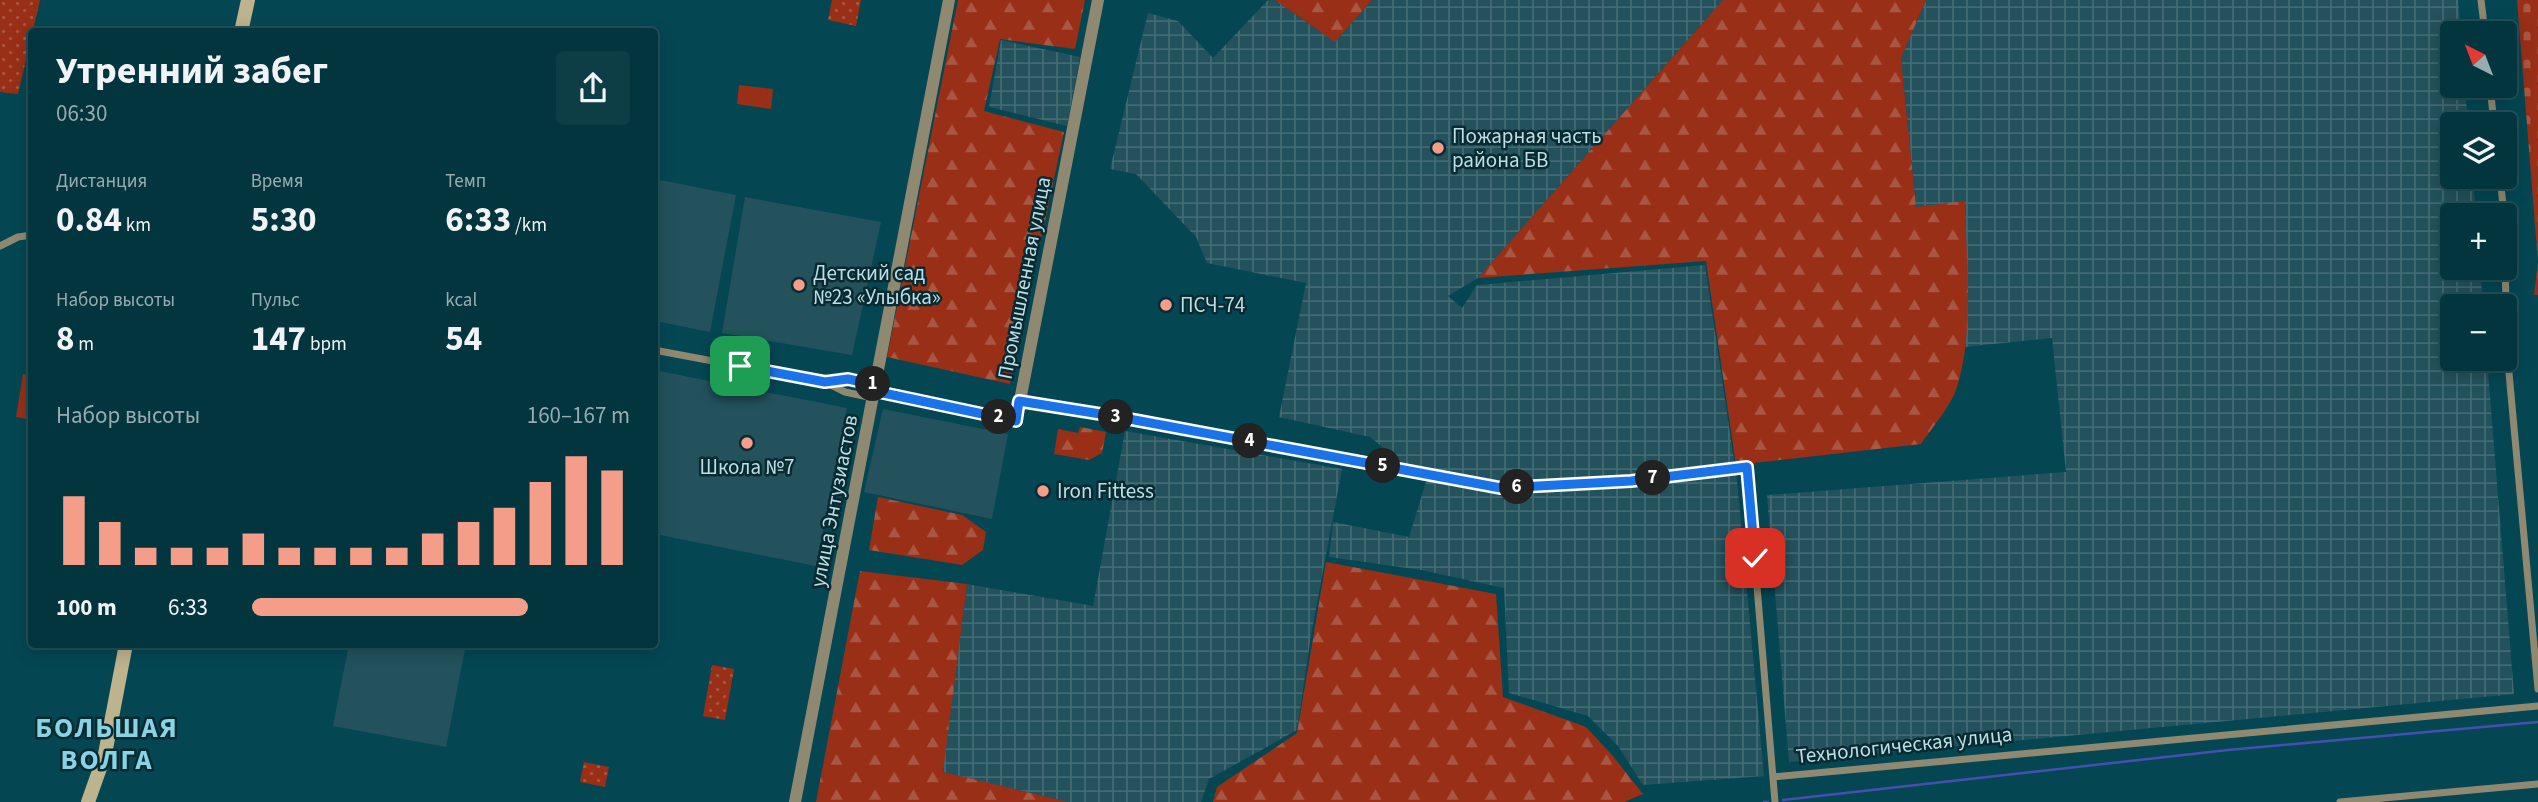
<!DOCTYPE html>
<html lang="ru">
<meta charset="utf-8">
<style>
:root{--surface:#03353e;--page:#0d3d45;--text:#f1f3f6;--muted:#97abb0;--line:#245058;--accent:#f49e89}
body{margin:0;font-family:"Source Sans 3",sans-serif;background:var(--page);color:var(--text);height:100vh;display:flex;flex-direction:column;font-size:26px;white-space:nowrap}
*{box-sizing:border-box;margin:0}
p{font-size:23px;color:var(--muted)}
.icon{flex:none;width:38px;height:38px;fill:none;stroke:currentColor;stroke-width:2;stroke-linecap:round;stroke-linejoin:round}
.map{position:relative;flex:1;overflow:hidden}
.sheet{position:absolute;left:28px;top:28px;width:630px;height:620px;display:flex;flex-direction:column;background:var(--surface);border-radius:7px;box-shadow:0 4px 18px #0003,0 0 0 2px var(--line)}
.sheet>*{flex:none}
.needle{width:46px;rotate:318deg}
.fabs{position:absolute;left:2440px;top:21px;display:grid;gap:14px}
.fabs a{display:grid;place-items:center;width:77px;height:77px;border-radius:7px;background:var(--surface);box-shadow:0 4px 18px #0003,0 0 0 2px var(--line);font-size:35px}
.pin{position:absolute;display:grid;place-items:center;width:60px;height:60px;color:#fff;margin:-30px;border-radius:14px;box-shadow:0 4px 10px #0006}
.km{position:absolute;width:35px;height:35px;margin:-18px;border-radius:50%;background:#222;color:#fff;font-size:19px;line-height:35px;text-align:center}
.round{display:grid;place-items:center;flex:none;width:74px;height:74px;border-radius:7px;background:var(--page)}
.overview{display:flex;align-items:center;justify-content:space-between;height:119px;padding:0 28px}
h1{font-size:38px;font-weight:700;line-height:52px}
.metrics{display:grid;grid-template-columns:repeat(3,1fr);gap:10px;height:119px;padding:7px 28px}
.metrics div{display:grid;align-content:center}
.metrics b{font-size:35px;font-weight:700}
.metrics small{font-size:19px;font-weight:400}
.metrics p{font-size:19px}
.chart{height:196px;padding:14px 28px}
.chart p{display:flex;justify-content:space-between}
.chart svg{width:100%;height:126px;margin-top:7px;stroke:var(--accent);stroke-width:6}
ul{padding:0 28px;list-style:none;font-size:23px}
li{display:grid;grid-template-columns:112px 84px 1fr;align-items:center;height:52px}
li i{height:18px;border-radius:9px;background:var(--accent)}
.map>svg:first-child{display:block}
.built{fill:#23525c}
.industrial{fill:url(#industrial-grid)}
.forest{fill:url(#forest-firs)}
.cemetery{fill:url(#cemetery-stones)}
.park{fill:url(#park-dots)}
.pitch{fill:#992f16}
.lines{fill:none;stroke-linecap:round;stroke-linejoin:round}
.stream{stroke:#444fb0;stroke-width:2.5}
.minor{stroke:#908971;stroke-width:7}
.tertiary{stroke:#908971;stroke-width:12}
.secondary{stroke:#bdb38d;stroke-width:14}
.route-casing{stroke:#fff;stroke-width:14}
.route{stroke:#1a73e8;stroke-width:9}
.poi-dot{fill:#f49e89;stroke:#092a31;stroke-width:2.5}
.labels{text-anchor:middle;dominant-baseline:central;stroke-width:5;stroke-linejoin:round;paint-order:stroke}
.poi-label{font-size:21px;fill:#bbdee7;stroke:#092a31;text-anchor:start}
.street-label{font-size:21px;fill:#bbdee7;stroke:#092a31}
.district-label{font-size:28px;font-weight:bold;letter-spacing:2px;fill:#88d3e4;stroke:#092a31}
</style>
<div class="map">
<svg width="2538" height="802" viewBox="0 0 2538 802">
<defs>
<pattern id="industrial-grid" width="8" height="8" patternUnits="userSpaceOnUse" patternTransform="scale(1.75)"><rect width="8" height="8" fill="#23525c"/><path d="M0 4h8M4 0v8" fill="none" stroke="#416a73"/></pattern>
<pattern id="forest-firs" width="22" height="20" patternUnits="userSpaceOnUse" patternTransform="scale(1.75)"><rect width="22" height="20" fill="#992f16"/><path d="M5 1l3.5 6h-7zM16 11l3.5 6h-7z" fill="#a95743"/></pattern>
<pattern id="cemetery-stones" width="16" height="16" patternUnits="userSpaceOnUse" patternTransform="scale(1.75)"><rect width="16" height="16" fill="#992f16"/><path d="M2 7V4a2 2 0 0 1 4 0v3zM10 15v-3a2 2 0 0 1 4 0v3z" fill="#a95743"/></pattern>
<pattern id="park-dots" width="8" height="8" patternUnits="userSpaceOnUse" patternTransform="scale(1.75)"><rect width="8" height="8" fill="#992f16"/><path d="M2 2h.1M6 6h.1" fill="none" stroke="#a95743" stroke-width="1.8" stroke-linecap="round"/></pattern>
</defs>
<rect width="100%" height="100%" fill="#044753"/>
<path class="built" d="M 655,179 L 736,195 L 710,332 L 655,321 Z
M 745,197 L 881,222 L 852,355 L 722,333 Z
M 654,370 L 847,408 L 816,566 L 655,534 Z
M 883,409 L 1008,434 L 992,519 L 864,492 Z
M 349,644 L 466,644 L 446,747 L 333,726 Z"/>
<path class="industrial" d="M 1268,0 L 1275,0 L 1335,42 L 1372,0 L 1723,0 L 1478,278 L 1448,296 L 1462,308 L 1477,285 L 1705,265 L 1737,481 L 1764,776 L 1643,785 L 1618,746 L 1588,716 L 1509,693 L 1504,588 L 1421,570 L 1329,557 L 1333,522 L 1409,537 L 1426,482 L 1370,437 L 1279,417 L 1306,283 L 1207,263 L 1196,237 L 1136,174 L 1110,169 L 1148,13 L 1178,21 L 1213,58 Z
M 1926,0 L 2458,0 L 2461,33 L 2452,33 L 2452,86 L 2465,86 L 2468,124 L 2452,124 L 2452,177 L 2473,177 L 2476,215 L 2452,215 L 2452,268 L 2480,268 L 2483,306 L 2452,306 L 2452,359 L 2487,359 L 2514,694 L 1789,762 L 1767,495 L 2066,472 L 2052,338 L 1965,347 L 1965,202 L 1916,208 L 1901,58 Z
M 1001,40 L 1080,57 L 1067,126 L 989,107 Z
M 1125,431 L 1342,469 L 1311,635 L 1297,730 L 1209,779 L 1201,802 L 1069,802 L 942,772 L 967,584 L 1093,606 Z"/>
<path class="forest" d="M 958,0 L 1085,0 L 1075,49 L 1000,39 L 984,111 L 1064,132 L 1010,384 L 887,357 Z
M 1275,0 L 1372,0 L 1335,42 Z
M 1723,0 L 1926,0 L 1901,58 L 1916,207 L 1965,201 C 1966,261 1975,333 1956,390 C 1950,407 1931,429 1921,444 L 1736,465 L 1706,261 L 1478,278 Z
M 1080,427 L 1106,432 L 1102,453 L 1089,460 L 1054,454 L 1058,429 L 1078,433 Z
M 878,497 L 962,515 L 986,532 L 983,550 L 962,565 L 869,550 Z
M 1326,562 L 1496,594 L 1503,697 L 1586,727 L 1612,755 L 1643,794 L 1624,802 L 1213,802 L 1217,787 L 1297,733 Z
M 860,571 L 967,584 L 943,772 L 1069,802 L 816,802 Z"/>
<path class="cemetery" d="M 2517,0 L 2538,0 L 2538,295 L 2534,295 L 2538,262 Z"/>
<path class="park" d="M 0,0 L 40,0 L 18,94 L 0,92 Z
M 832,0 L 861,0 L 856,26 L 828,20 Z
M 712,665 L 734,669 L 725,720 L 703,716 Z
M 584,762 L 609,767 L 605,787 L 580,782 Z"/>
<path class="pitch" d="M 739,85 L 773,89 L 771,109 L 737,104 Z
M 23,374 L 31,375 L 31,420 L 16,417 Z"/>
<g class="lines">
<path class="stream" d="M 1783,800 L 2228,750 L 2538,722
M 1764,802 L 1768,802"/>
<path class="minor" d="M 2481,0 L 2485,33
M 2490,86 L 2494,124
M 2500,177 L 2504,215
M 2504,216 L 2507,351 L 2538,689
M 0,246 L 18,237 L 32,235
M 654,350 L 825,382 L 845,392 L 873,398
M 826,382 L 848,379 L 875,385
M 1514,487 L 1631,481 L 1747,467 L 1775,802
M 1773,777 L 2538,706
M 2340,802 L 2538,784"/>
<path class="tertiary" d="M 874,391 L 1016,421 L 1098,0
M 1019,401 L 1113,416 L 1501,488 L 1514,487
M 795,802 L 949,0"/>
<path class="secondary" d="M 241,32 L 248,0
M 88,802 L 105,754 L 126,644"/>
</g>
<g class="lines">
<defs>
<path id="route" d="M 740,366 L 825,382 L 848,379 L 875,385 L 874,391 L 1016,421 L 1019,401 L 1113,416 L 1501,488 L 1631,481 L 1747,467 L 1755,558"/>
</defs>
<use href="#route" class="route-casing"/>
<use href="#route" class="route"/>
</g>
<g class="poi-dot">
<circle cx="1438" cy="148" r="7"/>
<circle cx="799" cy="285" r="7"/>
<circle cx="1166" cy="305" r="7"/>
<circle cx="747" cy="443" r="7"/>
<circle cx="1043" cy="491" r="7"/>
</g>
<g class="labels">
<g class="poi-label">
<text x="1452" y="136">Пожарная часть<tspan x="1452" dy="24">района БВ</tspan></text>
<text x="813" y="273">Детский сад<tspan x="813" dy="24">№23 «Улыбка»</tspan></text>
<text x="1180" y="305">ПСЧ-74</text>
<text x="747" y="467" text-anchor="middle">Школа №7</text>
<text x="1057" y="491">Iron Fittess</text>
</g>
<g class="street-label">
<text transform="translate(1024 278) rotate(-79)">Промышленная улица</text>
<text transform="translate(834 501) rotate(-79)">улица Энтузиастов</text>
<text transform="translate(1904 745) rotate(-6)">Технологическая улица</text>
</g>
<g class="district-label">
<text x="107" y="728">БОЛЬШАЯ<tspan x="107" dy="32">ВОЛГА</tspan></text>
</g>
</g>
</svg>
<div class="fabs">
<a><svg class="needle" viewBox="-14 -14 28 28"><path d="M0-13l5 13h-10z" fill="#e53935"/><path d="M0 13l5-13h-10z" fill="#97abb0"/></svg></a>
<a><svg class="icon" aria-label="layers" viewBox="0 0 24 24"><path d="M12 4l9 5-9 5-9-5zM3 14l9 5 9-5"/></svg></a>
<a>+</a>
<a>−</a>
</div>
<div class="pin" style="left:740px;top:366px;background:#1e9e55"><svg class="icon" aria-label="arrive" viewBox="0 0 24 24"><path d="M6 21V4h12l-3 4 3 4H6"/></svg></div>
<div class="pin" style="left:1755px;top:558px;background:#d93025"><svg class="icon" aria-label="check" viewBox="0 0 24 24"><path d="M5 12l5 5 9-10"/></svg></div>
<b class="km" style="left:873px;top:384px">1</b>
<b class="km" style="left:999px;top:417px">2</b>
<b class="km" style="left:1116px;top:417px">3</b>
<b class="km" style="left:1250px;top:441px">4</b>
<b class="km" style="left:1383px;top:466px">5</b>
<b class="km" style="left:1517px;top:487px">6</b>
<b class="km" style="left:1653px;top:478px">7</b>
<section class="sheet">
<div class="overview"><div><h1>Утренний забег</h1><p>06:30</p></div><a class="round"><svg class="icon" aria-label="share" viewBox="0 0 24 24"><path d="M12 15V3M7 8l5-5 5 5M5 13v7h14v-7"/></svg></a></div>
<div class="metrics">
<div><p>Дистанция</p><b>0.84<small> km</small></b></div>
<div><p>Время</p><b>5:30</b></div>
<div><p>Темп</p><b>6:33<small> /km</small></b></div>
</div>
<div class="metrics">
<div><p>Набор высоты</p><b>8<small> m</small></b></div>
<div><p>Пульс</p><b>147<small> bpm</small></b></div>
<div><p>kcal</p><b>54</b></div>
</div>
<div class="chart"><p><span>Набор высоты</span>160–167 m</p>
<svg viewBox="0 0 160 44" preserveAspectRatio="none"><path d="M5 44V20M15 44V29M25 44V38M35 44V38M45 44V38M55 44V33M65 44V38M75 44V38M85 44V38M95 44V38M105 44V33M115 44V29M125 44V24M135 44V15M145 44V6M155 44V11"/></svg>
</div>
<ul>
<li><b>100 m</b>6:33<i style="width:73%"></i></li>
</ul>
</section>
</div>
